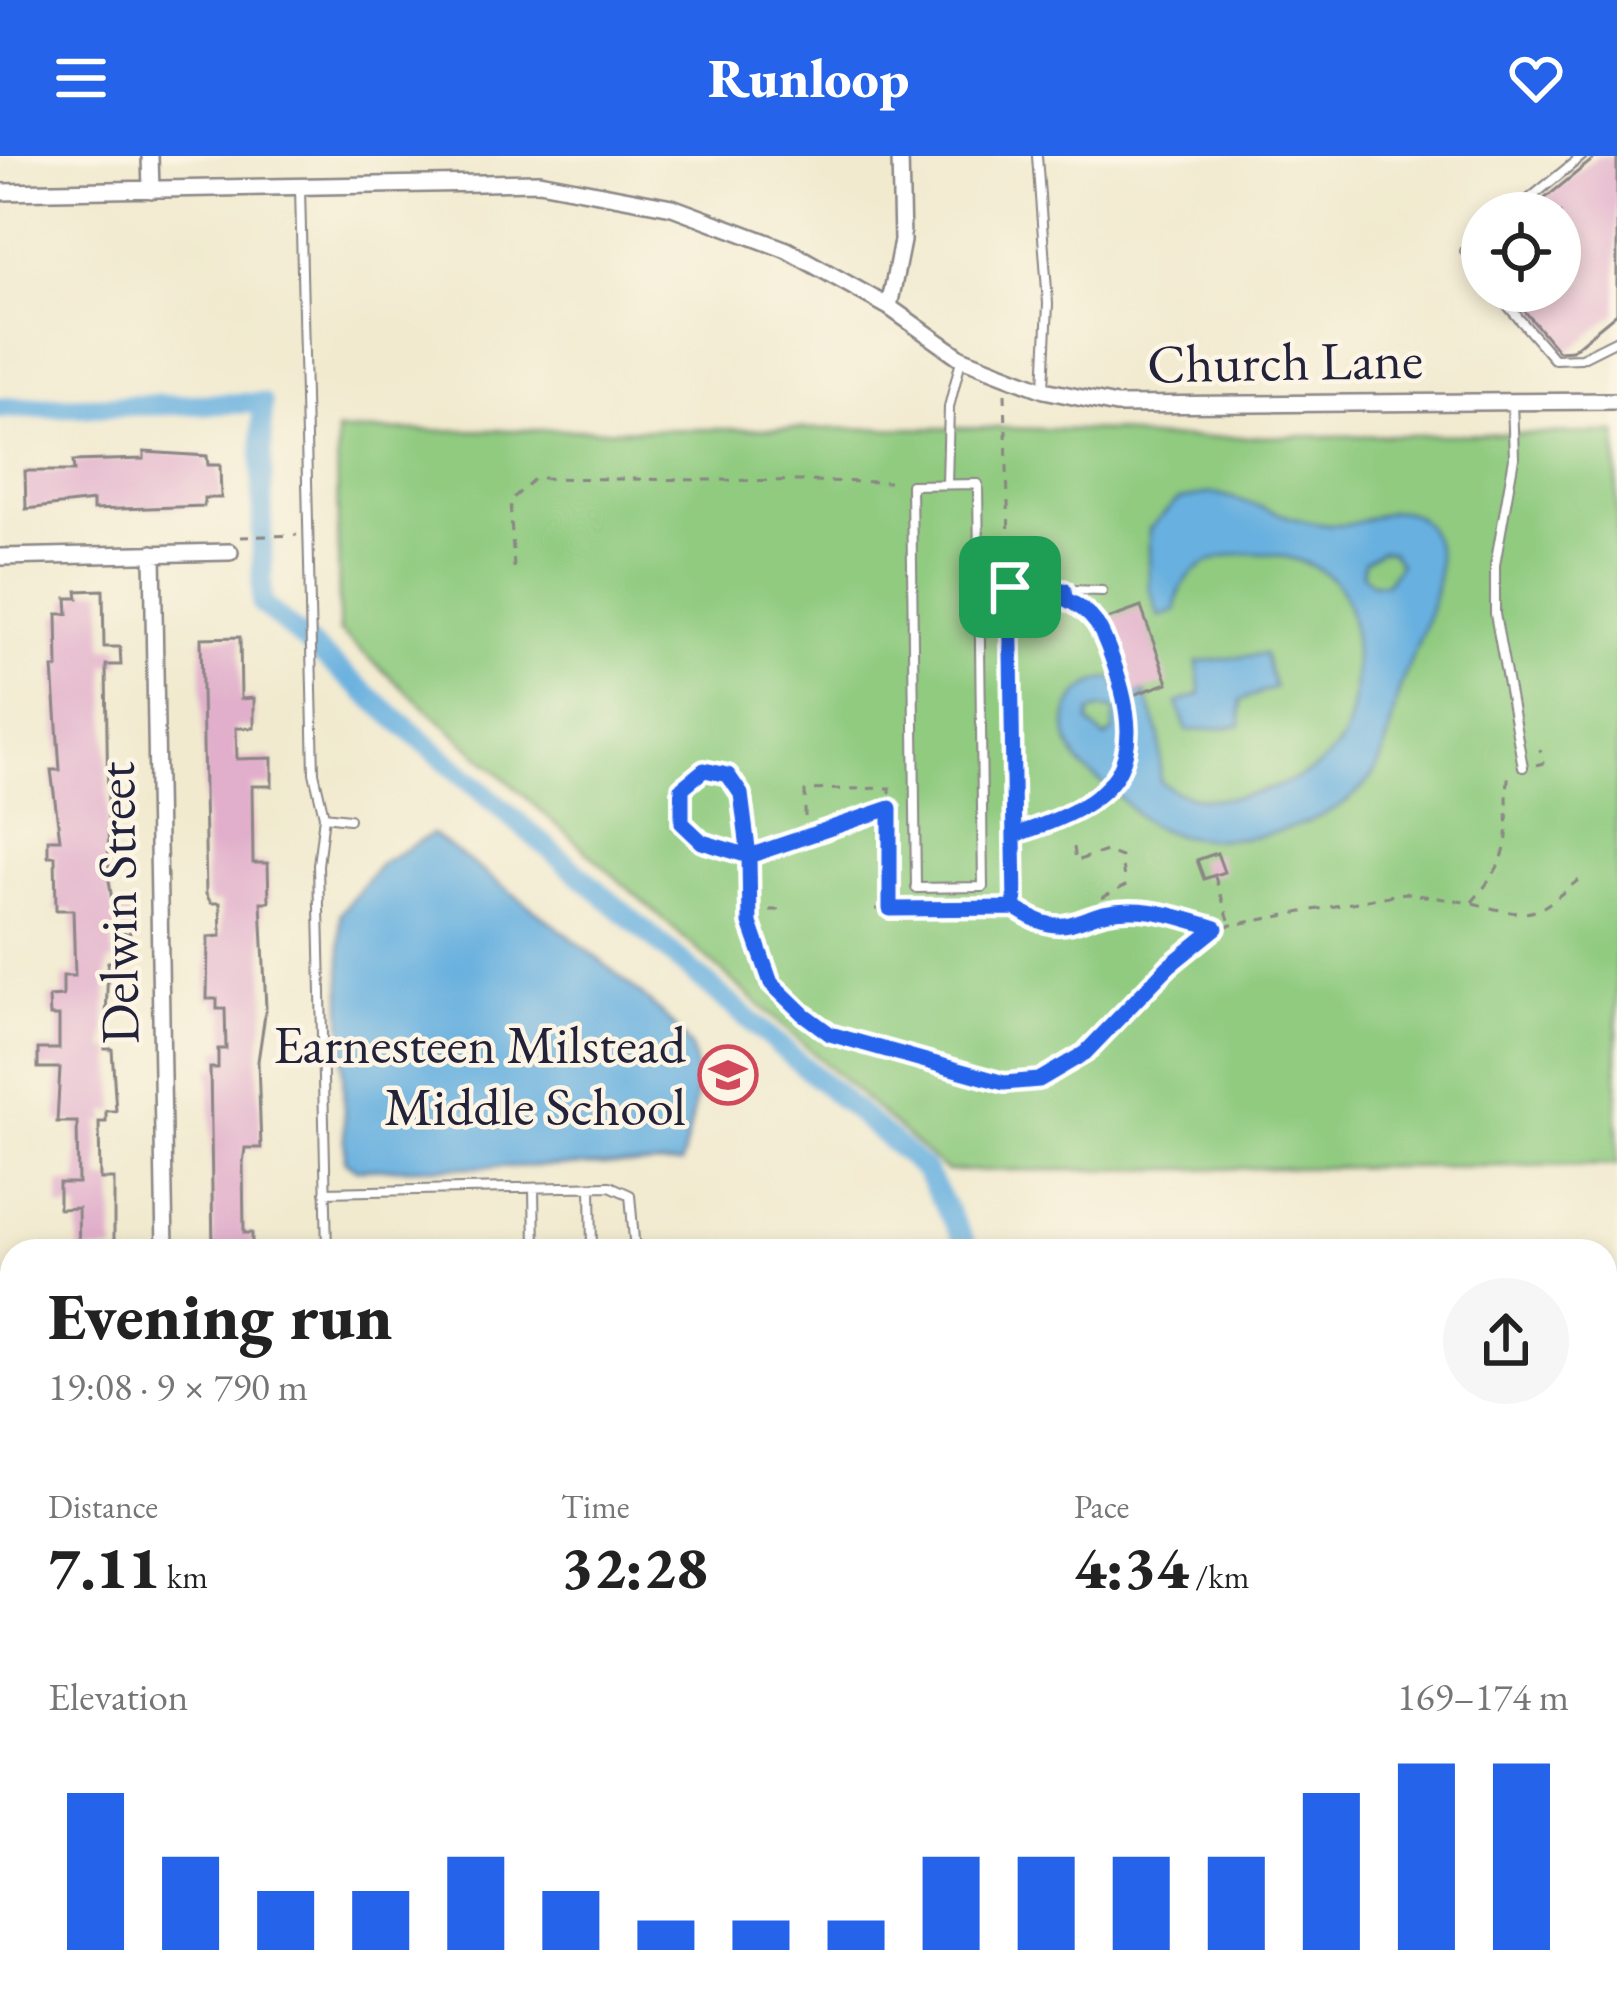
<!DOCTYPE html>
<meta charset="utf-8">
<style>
:root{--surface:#fff;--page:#f6f6f6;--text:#222;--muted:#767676;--accent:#2563eb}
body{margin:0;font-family:"EB Garamond",serif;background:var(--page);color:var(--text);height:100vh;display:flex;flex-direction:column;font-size:45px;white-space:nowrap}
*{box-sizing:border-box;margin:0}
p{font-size:39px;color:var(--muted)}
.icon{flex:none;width:66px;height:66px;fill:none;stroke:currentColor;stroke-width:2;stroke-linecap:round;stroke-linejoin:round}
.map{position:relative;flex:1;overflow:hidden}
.side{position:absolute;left:0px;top:1083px;width:1617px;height:771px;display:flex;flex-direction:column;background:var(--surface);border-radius:36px 36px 0 0;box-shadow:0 6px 18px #0003}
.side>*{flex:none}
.tools{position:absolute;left:1461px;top:36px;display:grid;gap:24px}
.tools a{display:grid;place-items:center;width:120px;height:120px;border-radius:50%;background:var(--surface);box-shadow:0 6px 18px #0003;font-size:60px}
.pin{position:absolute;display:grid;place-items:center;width:102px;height:102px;color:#fff;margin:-51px;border-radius:24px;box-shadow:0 6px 18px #0006}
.round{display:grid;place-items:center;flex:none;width:126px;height:126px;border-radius:63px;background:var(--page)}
.head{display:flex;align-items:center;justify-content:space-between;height:204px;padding:0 48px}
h1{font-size:66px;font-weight:800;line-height:90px}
.metrics{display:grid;grid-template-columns:repeat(3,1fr);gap:18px;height:204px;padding:12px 48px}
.metrics div{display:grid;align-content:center}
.metrics b{font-size:60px;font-weight:800}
.metrics small{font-size:33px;font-weight:400}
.metrics p{font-size:33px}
.chart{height:336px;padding:24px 48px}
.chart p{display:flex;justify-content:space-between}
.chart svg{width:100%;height:216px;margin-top:12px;stroke:var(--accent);stroke-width:6}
header{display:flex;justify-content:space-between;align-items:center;height:156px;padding:0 48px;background:var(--accent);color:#fff;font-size:54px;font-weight:800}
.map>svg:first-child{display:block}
.green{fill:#90cb80;stroke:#59765e;stroke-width:3}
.forest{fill:#74af6e;stroke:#4b6854;stroke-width:3}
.water{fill:#67b0df;stroke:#44698d;stroke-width:3;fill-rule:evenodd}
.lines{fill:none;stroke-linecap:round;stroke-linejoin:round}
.canal{stroke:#67b0df;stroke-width:21}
.building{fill:#e1afcb}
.service-casing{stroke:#8a8685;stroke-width:12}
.minor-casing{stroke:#8a8685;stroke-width:20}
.path{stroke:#8a8685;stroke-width:3;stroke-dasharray:9 9;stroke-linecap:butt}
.service{stroke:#fff;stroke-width:8}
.minor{stroke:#fff;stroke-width:15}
.route-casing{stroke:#fff;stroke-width:24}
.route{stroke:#2563eb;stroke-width:15}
.labels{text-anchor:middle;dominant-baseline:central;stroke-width:9;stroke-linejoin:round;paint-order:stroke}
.street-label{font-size:54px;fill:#22223b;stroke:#fcf5e5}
.poi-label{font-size:54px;fill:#22223b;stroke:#fcf5e5;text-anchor:end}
</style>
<header><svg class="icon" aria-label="menu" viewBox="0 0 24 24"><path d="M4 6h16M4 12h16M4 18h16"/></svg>Runloop<svg class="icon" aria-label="heart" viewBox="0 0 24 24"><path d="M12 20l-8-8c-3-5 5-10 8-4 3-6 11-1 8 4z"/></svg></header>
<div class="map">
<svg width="1617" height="1853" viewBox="0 0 1617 1853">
<rect width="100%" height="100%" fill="#fcf5e5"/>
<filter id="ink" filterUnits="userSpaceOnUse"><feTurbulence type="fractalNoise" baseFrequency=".00833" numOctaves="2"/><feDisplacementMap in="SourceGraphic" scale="24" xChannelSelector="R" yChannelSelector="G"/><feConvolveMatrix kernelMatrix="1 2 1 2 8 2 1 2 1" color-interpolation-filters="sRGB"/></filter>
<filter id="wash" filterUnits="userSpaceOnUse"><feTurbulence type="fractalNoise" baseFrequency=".004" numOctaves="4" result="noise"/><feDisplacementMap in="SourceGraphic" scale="48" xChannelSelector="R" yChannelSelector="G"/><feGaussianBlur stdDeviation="2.7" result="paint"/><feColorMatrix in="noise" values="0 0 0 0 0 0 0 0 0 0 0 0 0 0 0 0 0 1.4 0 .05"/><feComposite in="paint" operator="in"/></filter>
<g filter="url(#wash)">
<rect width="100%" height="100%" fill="#f1eacf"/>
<path class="green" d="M 997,272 L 1115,275 L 1146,282 L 1617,277 L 1617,1009 L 946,1015 L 339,475 L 337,275 Z"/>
<path class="forest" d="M 463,1842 L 677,1842 L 677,1853 L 464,1853 Z
M 1055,1842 L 1140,1842 L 1145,1853 L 1049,1853 Z"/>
<path class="water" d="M 1211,337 C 1255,344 1298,372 1343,369 C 1369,368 1395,342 1420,363 C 1464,402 1417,485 1402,526 C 1392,554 1391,586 1377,612 C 1343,674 1216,701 1155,671 C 1137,663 1122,642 1107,630 C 1098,623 1085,616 1079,607 C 1052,569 1069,526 1115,522 L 1123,543 L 1145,537 L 1160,580 L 1160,625 C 1190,651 1236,644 1273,632 C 1301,622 1322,612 1340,588 C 1361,559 1361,455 1337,428 C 1302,387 1179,379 1176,455 L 1159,461 L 1149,430 L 1149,373 L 1178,344 ZM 1381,395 L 1392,396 L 1399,408 L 1386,428 L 1371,427 L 1363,418 L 1364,406 ZM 1101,552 L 1115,554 L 1113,576 L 1105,582 L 1089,567 L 1090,556 Z
M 1264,498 L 1275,532 L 1241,544 L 1241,570 L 1187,575 L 1177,547 L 1201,538 L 1197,506 Z
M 432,678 C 477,712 683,856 693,898 C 702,936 690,972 681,1008 L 356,1013 L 345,1005 L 340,758 L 380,708 Z
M 1605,1145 L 1617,1146 L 1617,1853 L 1556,1853 L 1547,1842 L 1605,1842 Z
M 775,1842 L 984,1842 L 982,1853 L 775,1853 Z
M 1190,1842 L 1250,1842 L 1255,1853 L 1197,1853 Z"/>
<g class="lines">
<path class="canal" d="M 0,252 L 262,247 L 262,448 L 924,1013 L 970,1095
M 1387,1842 L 1393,1853"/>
</g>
<g id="blocks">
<path class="building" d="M 1597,0 L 1617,0 L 1617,157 L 1572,194 L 1558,195 L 1508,135 L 1560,135 L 1560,57 L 1527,57 Z
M 144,296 L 207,300 L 208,309 L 220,309 L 221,342 L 204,342 L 204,350 L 93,354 L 93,345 L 26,353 L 25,315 L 74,315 L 73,305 L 144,303 Z
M 103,434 L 104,491 L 120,491 L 121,509 L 106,509 L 109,724 L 114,759 L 130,758 L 130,777 L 113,778 L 113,806 L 108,806 L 105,893 L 112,893 L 116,955 L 106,955 L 106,966 L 99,966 L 100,1023 L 114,1023 L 114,1095 L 79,1095 L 78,1052 L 59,1053 L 59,1027 L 78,1027 L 77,966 L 57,966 L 60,912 L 38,912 L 38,893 L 59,893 L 59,860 L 50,860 L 49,841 L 63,840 L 63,820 L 75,820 L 73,754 L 56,754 L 55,700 L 48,700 L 48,683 L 60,683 L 51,614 L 60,614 L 53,512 L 58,512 L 57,458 L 68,458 L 67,442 L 78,442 L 77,435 Z
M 1141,451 L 1168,527 L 1127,541 L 1100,466 Z
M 240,481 L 241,543 L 254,542 L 254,572 L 236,572 L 237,603 L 272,602 L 272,630 L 252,630 L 253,707 L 268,707 L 269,746 L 261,746 L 266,852 L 258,905 L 261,992 L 245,992 L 243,1007 L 244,1077 L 252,1077 L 252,1095 L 213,1095 L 210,912 L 218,912 L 218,893 L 226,893 L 225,853 L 217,853 L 217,843 L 207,843 L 208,781 L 221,780 L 220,747 L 211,747 L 206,738 L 201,482 Z
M 1217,697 L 1224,716 L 1204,723 L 1197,704 Z"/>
</g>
</g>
<g filter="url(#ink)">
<use href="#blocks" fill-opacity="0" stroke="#8a8685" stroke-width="3"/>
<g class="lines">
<defs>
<path id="service" d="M 1037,0 L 1048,148 L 1044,232
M 300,32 L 314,617 L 324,660 L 349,663
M 1512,57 L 1582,0
M 1482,81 L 1465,95 L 1482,118
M 1495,135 L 1554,203 L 1581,202 L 1617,184
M 1512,245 L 1514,302 L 1495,409 L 1495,458 L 1523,611
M 947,328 L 949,251 L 961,204
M 978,328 L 983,731 L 916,732 L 911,329 Z
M 979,431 L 1102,435
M 324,660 L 318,709 L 327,1095
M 591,1031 L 592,1095
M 534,1032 L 535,1095
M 325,1036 L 610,1030 L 630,1039 L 635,1095
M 700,1842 L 700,1853"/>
<path id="minor" d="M 150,0 L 151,34
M 0,36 L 539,26 L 672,51 L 787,94 L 889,151 L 961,202 L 1044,234 L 1116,249 L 1617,245
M 889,151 L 902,85 L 900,0
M 153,397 L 165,1095
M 0,401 L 230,396
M 0,1322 L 12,1322
M 0,1577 L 12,1577"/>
</defs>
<use href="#service" class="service-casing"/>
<use href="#minor" class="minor-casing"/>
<path class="path" d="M 1005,237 L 1010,420
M 240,381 L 297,379
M 514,412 L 510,345 L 535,322 L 889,326
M 1010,447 L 1015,751
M 1536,609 L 1543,607 L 1540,593
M 890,653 L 749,700 L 702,686 L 682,667 L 682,632 L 703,614 L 728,619 C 751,651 749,696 750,735 C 753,887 888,891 1003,927 L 1039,924 L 1085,897 L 1169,810 L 1216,772 L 1405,737 L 1471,747 C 1524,687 1501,677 1509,614
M 805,679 L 805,634 L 890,632 L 891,751
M 1014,679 C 1106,649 1151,613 1115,512 C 1107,489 1103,463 1080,450
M 1074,691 L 1076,705 L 1106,695 L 1121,701 L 1125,730 L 1096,745 L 1098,755
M 1215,721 L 1231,770
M 1473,747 C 1538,765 1533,760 1582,721
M 875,753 L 1015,751 L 1043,770 L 1064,771 L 1130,753 L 1215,771
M 752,754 L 780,754"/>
<use href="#service" class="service"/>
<use href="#minor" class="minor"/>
</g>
</g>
<g class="lines" filter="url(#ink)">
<defs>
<path id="route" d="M 1010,431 C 1012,538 1013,645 1015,752 L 890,753 L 890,652 L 749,700 L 741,638 L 728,619 L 704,614 L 682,632 L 682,667 L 702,686 L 749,700 L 750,767 L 771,827 L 803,858 L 830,878 L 1004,927 L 1039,924 L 1085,897 L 1169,810 L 1216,772 C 1189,764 1161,754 1132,754 C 1075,753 1073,790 1015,752 L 1014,679 C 1116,646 1151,613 1113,505 C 1102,474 1096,457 1065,443 L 1064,434 L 1010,431"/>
</defs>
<use href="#route" class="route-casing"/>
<use href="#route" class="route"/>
</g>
<defs>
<symbol id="school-ring" viewBox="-11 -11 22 22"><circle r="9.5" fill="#fcf5e5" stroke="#d1495b" stroke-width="1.5"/><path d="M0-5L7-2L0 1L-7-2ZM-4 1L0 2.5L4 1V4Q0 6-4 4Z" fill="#d1495b"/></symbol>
</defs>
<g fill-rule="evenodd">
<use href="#school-ring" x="695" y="886" width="66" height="66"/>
</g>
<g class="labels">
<g class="street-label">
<text transform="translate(1285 205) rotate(-1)">Church Lane</text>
<text transform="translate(117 747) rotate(-91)">Delwin Street</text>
</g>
<g class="poi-label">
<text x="686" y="888">Earnesteen Milstead<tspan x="686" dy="62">Middle School</tspan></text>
</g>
</g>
</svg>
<div class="tools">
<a><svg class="icon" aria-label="locate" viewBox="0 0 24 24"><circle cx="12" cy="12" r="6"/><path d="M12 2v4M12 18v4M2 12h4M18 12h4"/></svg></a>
</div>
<div class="pin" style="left:1010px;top:431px;background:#1e9e55"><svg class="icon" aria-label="arrive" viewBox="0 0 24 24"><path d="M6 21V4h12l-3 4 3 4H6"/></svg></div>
<section class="side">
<div class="head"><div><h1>Evening run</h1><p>19:08 · 9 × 790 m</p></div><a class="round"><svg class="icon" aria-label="share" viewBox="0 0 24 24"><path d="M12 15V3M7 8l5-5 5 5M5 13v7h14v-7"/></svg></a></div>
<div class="metrics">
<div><p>Distance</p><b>7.11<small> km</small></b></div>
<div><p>Time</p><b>32:28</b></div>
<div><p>Pace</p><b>4:34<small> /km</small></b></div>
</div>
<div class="chart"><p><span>Elevation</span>169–174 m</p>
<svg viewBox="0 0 160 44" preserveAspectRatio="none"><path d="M5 44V12M15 44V25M25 44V32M35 44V32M45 44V25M55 44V32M65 44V38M75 44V38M85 44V38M95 44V25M105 44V25M115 44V25M125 44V25M135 44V12M145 44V6M155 44V6"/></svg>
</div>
</section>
</div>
